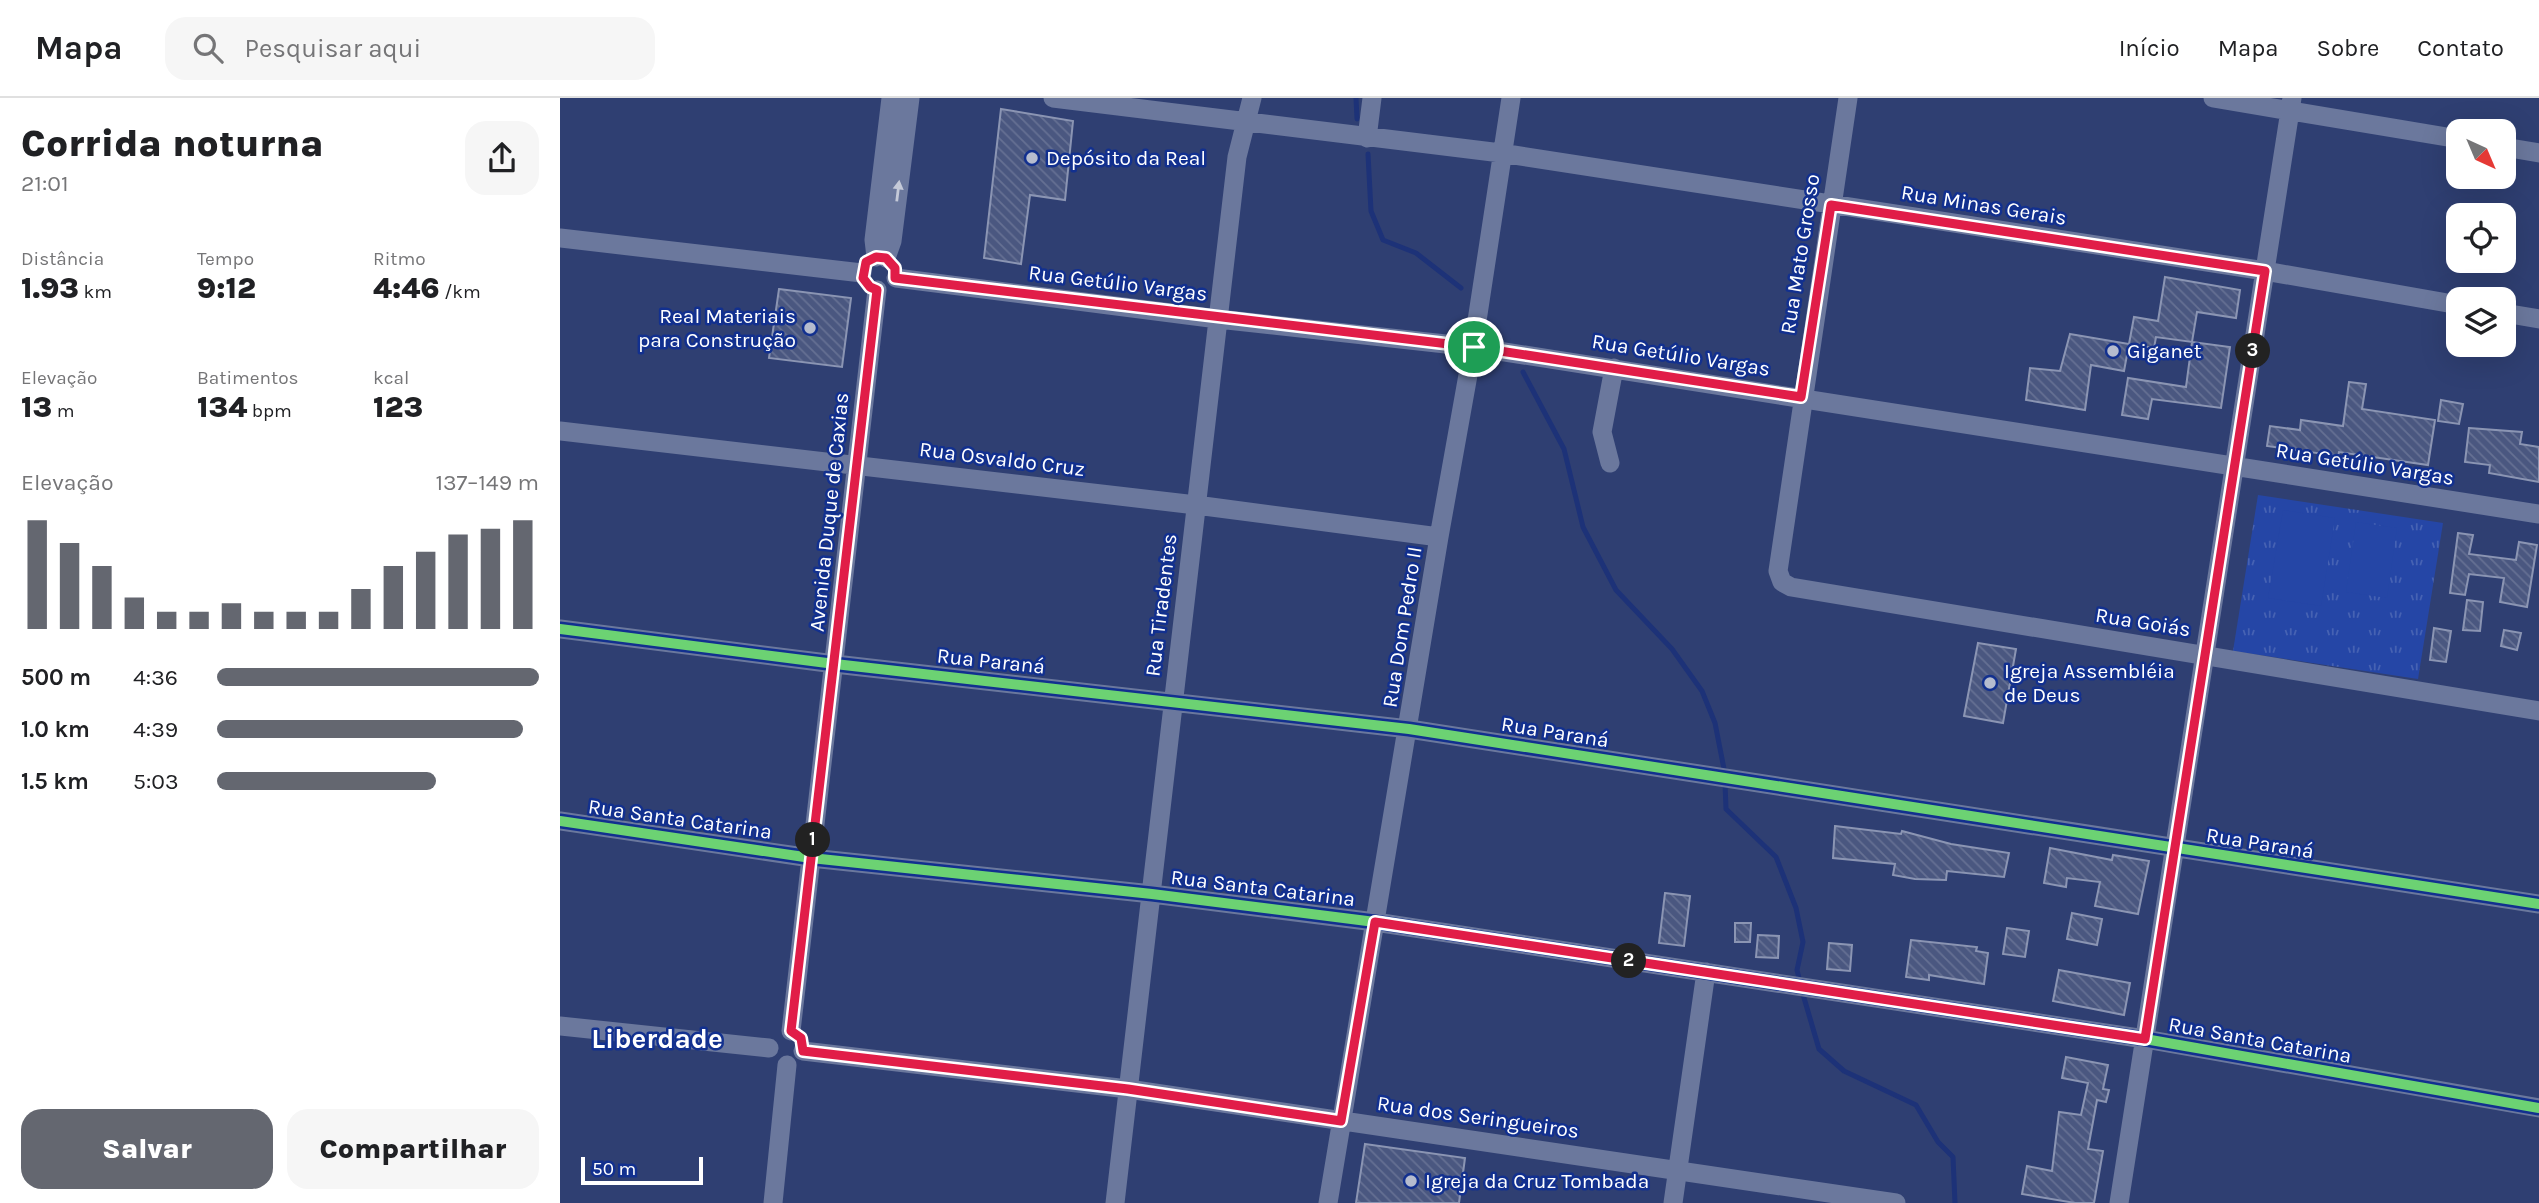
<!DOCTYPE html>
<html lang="pt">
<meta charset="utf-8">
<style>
:root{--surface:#fff;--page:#f6f6f6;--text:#202124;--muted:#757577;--line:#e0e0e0;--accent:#646770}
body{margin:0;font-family:Karla,sans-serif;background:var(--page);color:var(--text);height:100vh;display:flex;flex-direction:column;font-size:26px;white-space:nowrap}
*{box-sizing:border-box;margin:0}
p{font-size:23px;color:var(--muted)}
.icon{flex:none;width:38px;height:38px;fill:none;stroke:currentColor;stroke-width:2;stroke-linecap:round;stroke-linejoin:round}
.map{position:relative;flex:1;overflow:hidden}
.details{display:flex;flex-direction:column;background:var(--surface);width:560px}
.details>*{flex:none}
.needle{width:46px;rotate:136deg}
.tools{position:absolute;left:1886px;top:21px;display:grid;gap:14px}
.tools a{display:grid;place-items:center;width:70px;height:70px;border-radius:14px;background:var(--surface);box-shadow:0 7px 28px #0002;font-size:35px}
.scale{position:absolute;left:21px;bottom:18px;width:122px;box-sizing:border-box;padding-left:7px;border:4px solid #fff;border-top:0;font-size:19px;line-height:24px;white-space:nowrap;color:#fff;-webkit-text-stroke:5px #12308f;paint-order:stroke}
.pin{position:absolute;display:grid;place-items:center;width:60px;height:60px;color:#fff;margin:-30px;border:4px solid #fff;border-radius:50%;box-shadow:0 2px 7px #0007}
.km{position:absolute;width:35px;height:35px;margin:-18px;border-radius:50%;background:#222;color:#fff;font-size:19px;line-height:35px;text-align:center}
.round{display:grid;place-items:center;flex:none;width:74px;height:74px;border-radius:21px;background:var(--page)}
.headline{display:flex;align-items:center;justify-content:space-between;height:119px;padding:0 21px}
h1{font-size:38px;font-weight:800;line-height:52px}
.stats{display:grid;grid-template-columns:repeat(3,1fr);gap:10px;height:119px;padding:7px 21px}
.stats div{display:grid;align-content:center}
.stats b{font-size:30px;font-weight:800}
.stats small{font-size:19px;font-weight:400}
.stats p{font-size:19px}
.chart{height:196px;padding:14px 21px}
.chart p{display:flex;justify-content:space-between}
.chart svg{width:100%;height:126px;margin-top:7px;stroke:var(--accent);stroke-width:6}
.action{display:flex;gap:14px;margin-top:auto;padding:14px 21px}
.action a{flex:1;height:80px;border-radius:21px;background:var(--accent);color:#fff;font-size:28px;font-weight:800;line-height:80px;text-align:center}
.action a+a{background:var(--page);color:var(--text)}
ul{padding:0 21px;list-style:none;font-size:23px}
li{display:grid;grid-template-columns:112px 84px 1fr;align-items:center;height:52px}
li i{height:18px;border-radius:9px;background:var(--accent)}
header{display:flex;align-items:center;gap:42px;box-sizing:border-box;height:98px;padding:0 35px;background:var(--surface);border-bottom:2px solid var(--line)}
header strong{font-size:33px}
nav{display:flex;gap:38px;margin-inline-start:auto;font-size:24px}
.search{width:490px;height:63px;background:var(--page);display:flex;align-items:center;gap:18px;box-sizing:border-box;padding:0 24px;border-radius:21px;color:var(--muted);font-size:26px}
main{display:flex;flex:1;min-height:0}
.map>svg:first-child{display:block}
.grass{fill:url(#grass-tufts)}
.pitch{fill:#2546a6}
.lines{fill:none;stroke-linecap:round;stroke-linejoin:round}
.stream{stroke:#1d3278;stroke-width:5}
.building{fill:url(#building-back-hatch);stroke:#8b95b3;stroke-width:2}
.minor{stroke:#6b789d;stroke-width:19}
.cycleway-casing{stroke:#12308f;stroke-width:15}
.cycleway{stroke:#6cd273;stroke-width:10}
.oneway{fill:#c4c9d8}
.route-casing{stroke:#fff;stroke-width:14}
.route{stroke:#e11d48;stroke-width:9}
.poi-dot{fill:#b6bcce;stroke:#12308f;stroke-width:2.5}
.labels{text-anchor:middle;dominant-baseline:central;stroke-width:5;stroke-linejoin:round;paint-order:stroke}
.poi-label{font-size:21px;fill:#fff;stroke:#12308f;text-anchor:start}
.street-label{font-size:21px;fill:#fff;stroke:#12308f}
.district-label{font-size:28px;font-weight:bold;fill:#fff;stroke:#12308f}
</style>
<header>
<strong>Mapa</strong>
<div class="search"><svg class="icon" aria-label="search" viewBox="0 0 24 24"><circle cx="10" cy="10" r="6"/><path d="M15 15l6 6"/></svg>Pesquisar aqui</div>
<nav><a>Início</a><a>Mapa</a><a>Sobre</a><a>Contato</a></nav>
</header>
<main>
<section class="details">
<div class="headline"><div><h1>Corrida noturna</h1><p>21:01</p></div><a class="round"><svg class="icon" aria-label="share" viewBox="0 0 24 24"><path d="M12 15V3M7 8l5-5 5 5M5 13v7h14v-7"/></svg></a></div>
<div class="stats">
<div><p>Distância</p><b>1.93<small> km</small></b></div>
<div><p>Tempo</p><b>9:12</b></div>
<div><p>Ritmo</p><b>4:46<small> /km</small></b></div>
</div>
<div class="stats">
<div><p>Elevação</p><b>13<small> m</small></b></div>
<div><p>Batimentos</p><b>134<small> bpm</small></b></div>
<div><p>kcal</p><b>123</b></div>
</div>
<div class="chart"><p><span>Elevação</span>137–149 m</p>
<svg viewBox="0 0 160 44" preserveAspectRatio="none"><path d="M5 44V6M15 44V14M25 44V22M35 44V33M45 44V38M55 44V38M65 44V35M75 44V38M85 44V38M95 44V38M105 44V30M115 44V22M125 44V17M135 44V11M145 44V9M155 44V6"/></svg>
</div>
<ul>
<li><b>500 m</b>4:36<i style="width:100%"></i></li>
<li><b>1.0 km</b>4:39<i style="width:95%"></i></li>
<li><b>1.5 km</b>5:03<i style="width:68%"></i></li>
</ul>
<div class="action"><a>Salvar</a><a>Compartilhar</a></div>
</section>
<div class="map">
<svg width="1979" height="1105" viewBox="0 0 1979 1105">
<defs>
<pattern id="grass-tufts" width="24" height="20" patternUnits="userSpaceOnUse" patternTransform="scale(1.75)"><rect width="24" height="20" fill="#2546a6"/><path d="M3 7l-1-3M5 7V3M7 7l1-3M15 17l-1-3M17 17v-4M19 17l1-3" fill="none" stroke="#4662b3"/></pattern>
<pattern id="building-back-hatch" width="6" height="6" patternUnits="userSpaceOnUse" patternTransform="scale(1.75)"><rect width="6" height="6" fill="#4a5780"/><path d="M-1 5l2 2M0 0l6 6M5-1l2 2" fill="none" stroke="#657093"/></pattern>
</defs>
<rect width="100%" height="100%" fill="#2f3f72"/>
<path class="grass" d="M 1698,397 L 1883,425 L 1858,581 L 1673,553 Z"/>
<path class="pitch" d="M 1723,412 L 1775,420 L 1761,508 L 1708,500 Z
M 1796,424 L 1837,430 L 1827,500 L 1786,494 Z"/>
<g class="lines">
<path class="stream" d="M 796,0 L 797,21
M 808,56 L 811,113 L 823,142 L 856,155 L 901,190
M 963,274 L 1004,351 L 1023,429 L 1056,492 L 1112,551 L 1142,593 L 1155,625 L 1165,676
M 1165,686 L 1166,711 L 1216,759 L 1236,810 L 1243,844 L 1237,872 L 1240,884
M 1242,893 L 1259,951 L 1284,973 L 1356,1007 L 1378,1044 L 1393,1059 L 1395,1105"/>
</g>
<path class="building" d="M 441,11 L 513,23 L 505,102 L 470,97 L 461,166 L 424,160 Z
M 1605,179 L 1680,192 L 1676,220 L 1637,214 L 1632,244 L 1596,239 L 1594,250 L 1569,246 L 1574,219 L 1598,223 Z
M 219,191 L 291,200 L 282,269 L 209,260 Z
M 1510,236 L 1569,246 L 1564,273 L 1531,267 L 1525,312 L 1466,302 L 1470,270 L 1500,273 Z
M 1632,244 L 1670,249 L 1661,310 L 1592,301 L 1588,321 L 1562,317 L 1568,280 L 1626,289 Z
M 1789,284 L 1806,286 L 1802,311 L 1875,322 L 1868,367 L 1779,354 L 1778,358 L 1707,348 L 1710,328 L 1740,332 L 1741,322 L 1783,328 Z
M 1881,302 L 1903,306 L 1899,326 L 1878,323 Z
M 1909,330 L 1962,334 L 1960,346 L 1979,349 L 1979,384 L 1929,375 L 1930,367 L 1905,364 Z
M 1898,435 L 1913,437 L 1909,456 L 1956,462 L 1959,444 L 1977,447 L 1967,509 L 1940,504 L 1944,480 L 1909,476 L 1905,497 L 1890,495 Z
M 1907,502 L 1923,504 L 1920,533 L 1903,532 Z
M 1874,530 L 1891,533 L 1886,564 L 1870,562 Z
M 1944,532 L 1961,535 L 1957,552 L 1941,548 Z
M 1418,545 L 1456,551 L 1443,625 L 1404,618 Z
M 1275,728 L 1341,736 L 1342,733 L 1391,746 L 1449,755 L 1444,779 L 1387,773 L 1386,782 L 1355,781 L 1333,777 L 1335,766 L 1273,760 Z
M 1490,750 L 1552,762 L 1553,757 L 1589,763 L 1578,816 L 1535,808 L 1540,784 L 1507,780 L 1506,789 L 1484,785 Z
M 1105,795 L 1130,798 L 1124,848 L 1099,845 Z
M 1512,815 L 1542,821 L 1537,847 L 1507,841 Z
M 1175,825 L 1191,825 L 1190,844 L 1175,844 Z
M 1447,830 L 1469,833 L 1465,859 L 1443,856 Z
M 1198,837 L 1219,838 L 1218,860 L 1196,859 Z
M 1351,842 L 1417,849 L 1416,853 L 1428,855 L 1424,886 L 1369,877 L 1369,882 L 1346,879 Z
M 1269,845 L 1292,847 L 1290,873 L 1267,871 Z
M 1499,872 L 1570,885 L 1564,917 L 1493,903 Z
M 1506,959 L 1548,967 L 1543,991 L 1549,992 L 1546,1004 L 1537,1002 L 1528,1051 L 1543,1053 L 1534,1105 L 1515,1105 L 1462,1096 L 1467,1068 L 1492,1073 L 1499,1014 L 1521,1017 L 1528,985 L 1502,980 Z
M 805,1046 L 905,1060 L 899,1105 L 796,1105 Z"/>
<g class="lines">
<path class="minor" d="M 493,0 L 941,55 L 1705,173 L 1899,207
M 1288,0 L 1218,473 L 1222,484 L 1231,489 L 1979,613
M 1653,0 L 1899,41
M 807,40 L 812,0
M 1944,49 L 1979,55
M 0,140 L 302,175
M 316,159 L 314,142 L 331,0
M 326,160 L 332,143 L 350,0
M 336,180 L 658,221 L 913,249 L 1979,416
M 1944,215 L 1979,221
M 0,333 L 636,407 L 879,439
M 1050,365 L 1042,334 L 1054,270
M 0,531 L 275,566 L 849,631 L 1979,806
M 0,723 L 251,760 L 592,796 L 815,824 L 1585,941 L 1979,1010
M 0,928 L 209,950
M 231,933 L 317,192
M 243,953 L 568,991 L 1336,1105
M 213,1105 L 227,967
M 555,1105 L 677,59 L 692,0
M 768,1105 L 879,439 L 913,249 L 951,0
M 1113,1105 L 1146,874
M 1559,1105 L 1732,0"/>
<defs>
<path id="cycleway" d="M 0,531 L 275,566 L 849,631 L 1979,806
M 0,723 L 251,760 L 592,796 L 815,824 L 1585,941 L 1979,1010"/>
</defs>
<use href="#cycleway" class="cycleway-casing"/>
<use href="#cycleway" class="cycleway"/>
</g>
<defs><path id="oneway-solid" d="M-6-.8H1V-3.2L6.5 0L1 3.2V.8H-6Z" transform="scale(1.75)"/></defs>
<use class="oneway" href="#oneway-solid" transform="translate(338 93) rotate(-83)"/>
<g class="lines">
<defs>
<path id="route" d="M 1271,107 L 1705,173 L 1585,941 L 815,824 L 781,1023 L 568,991 L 243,953 L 241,940 L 231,933 L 317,192 L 310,189 L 303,180 L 306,164 L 316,159 L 326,160 L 335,170 L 335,180 L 914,249 L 1241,299 Z"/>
</defs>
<use href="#route" class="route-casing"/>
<use href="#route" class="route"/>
</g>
<g class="poi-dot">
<circle cx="472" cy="60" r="7"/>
<circle cx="250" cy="230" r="7"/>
<circle cx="1553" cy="253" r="7"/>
<circle cx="1430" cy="585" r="7"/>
<circle cx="851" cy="1083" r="7"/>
</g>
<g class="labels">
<g class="poi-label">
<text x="486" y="60">Depósito da Real</text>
<text x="236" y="218" text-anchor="end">Real Materiais<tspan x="236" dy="24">para Construção</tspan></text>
<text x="1567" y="253">Giganet</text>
<text x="1444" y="573">Igreja Assembléia<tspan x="1444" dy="24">de Deus</tspan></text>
<text x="865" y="1083">Igreja da Cruz Tombada</text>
</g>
<g class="street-label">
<text transform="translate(1424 107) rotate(9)">Rua Minas Gerais</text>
<text transform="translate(1240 156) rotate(-81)">Rua Mato Grosso</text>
<text transform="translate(558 185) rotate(7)">Rua Getúlio Vargas</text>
<text transform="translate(1121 257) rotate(9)">Rua Getúlio Vargas</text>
<text transform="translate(442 361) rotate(7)">Rua Osvaldo Cruz</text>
<text transform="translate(1805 366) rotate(9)">Rua Getúlio Vargas</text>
<text transform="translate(269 414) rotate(-84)">Avenida Duque de Caxias</text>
<text transform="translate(601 507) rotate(-83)">Rua Tiradentes</text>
<text transform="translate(1583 524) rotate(9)">Rua Goiás</text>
<text transform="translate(842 529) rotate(-81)">Rua Dom Pedro II</text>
<text transform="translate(431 563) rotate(6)">Rua Paraná</text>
<text transform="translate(995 634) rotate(9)">Rua Paraná</text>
<text transform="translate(120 721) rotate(8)">Rua Santa Catarina</text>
<text transform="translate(1700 745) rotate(9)">Rua Paraná</text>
<text transform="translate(703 790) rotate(7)">Rua Santa Catarina</text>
<text transform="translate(1700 942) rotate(10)">Rua Santa Catarina</text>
<text transform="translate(918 1019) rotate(8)">Rua dos Seringueiros</text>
</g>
<g class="district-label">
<text x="97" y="940">Liberdade</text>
</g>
</g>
</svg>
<div class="tools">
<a><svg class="needle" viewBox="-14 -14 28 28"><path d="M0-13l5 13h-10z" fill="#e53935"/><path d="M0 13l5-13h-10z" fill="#757577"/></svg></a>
<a><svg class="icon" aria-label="locate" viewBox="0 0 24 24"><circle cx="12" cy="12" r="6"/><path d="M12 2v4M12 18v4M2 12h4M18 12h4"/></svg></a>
<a><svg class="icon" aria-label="layers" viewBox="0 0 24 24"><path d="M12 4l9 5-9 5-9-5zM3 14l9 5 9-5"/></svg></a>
</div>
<div class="scale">50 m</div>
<div class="pin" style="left:914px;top:249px;background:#1e9e55"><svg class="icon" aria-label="arrive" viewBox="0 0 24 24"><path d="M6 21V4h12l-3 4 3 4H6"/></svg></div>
<b class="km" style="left:253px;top:742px">1</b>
<b class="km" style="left:1069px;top:863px">2</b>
<b class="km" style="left:1693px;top:253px">3</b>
</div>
</main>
